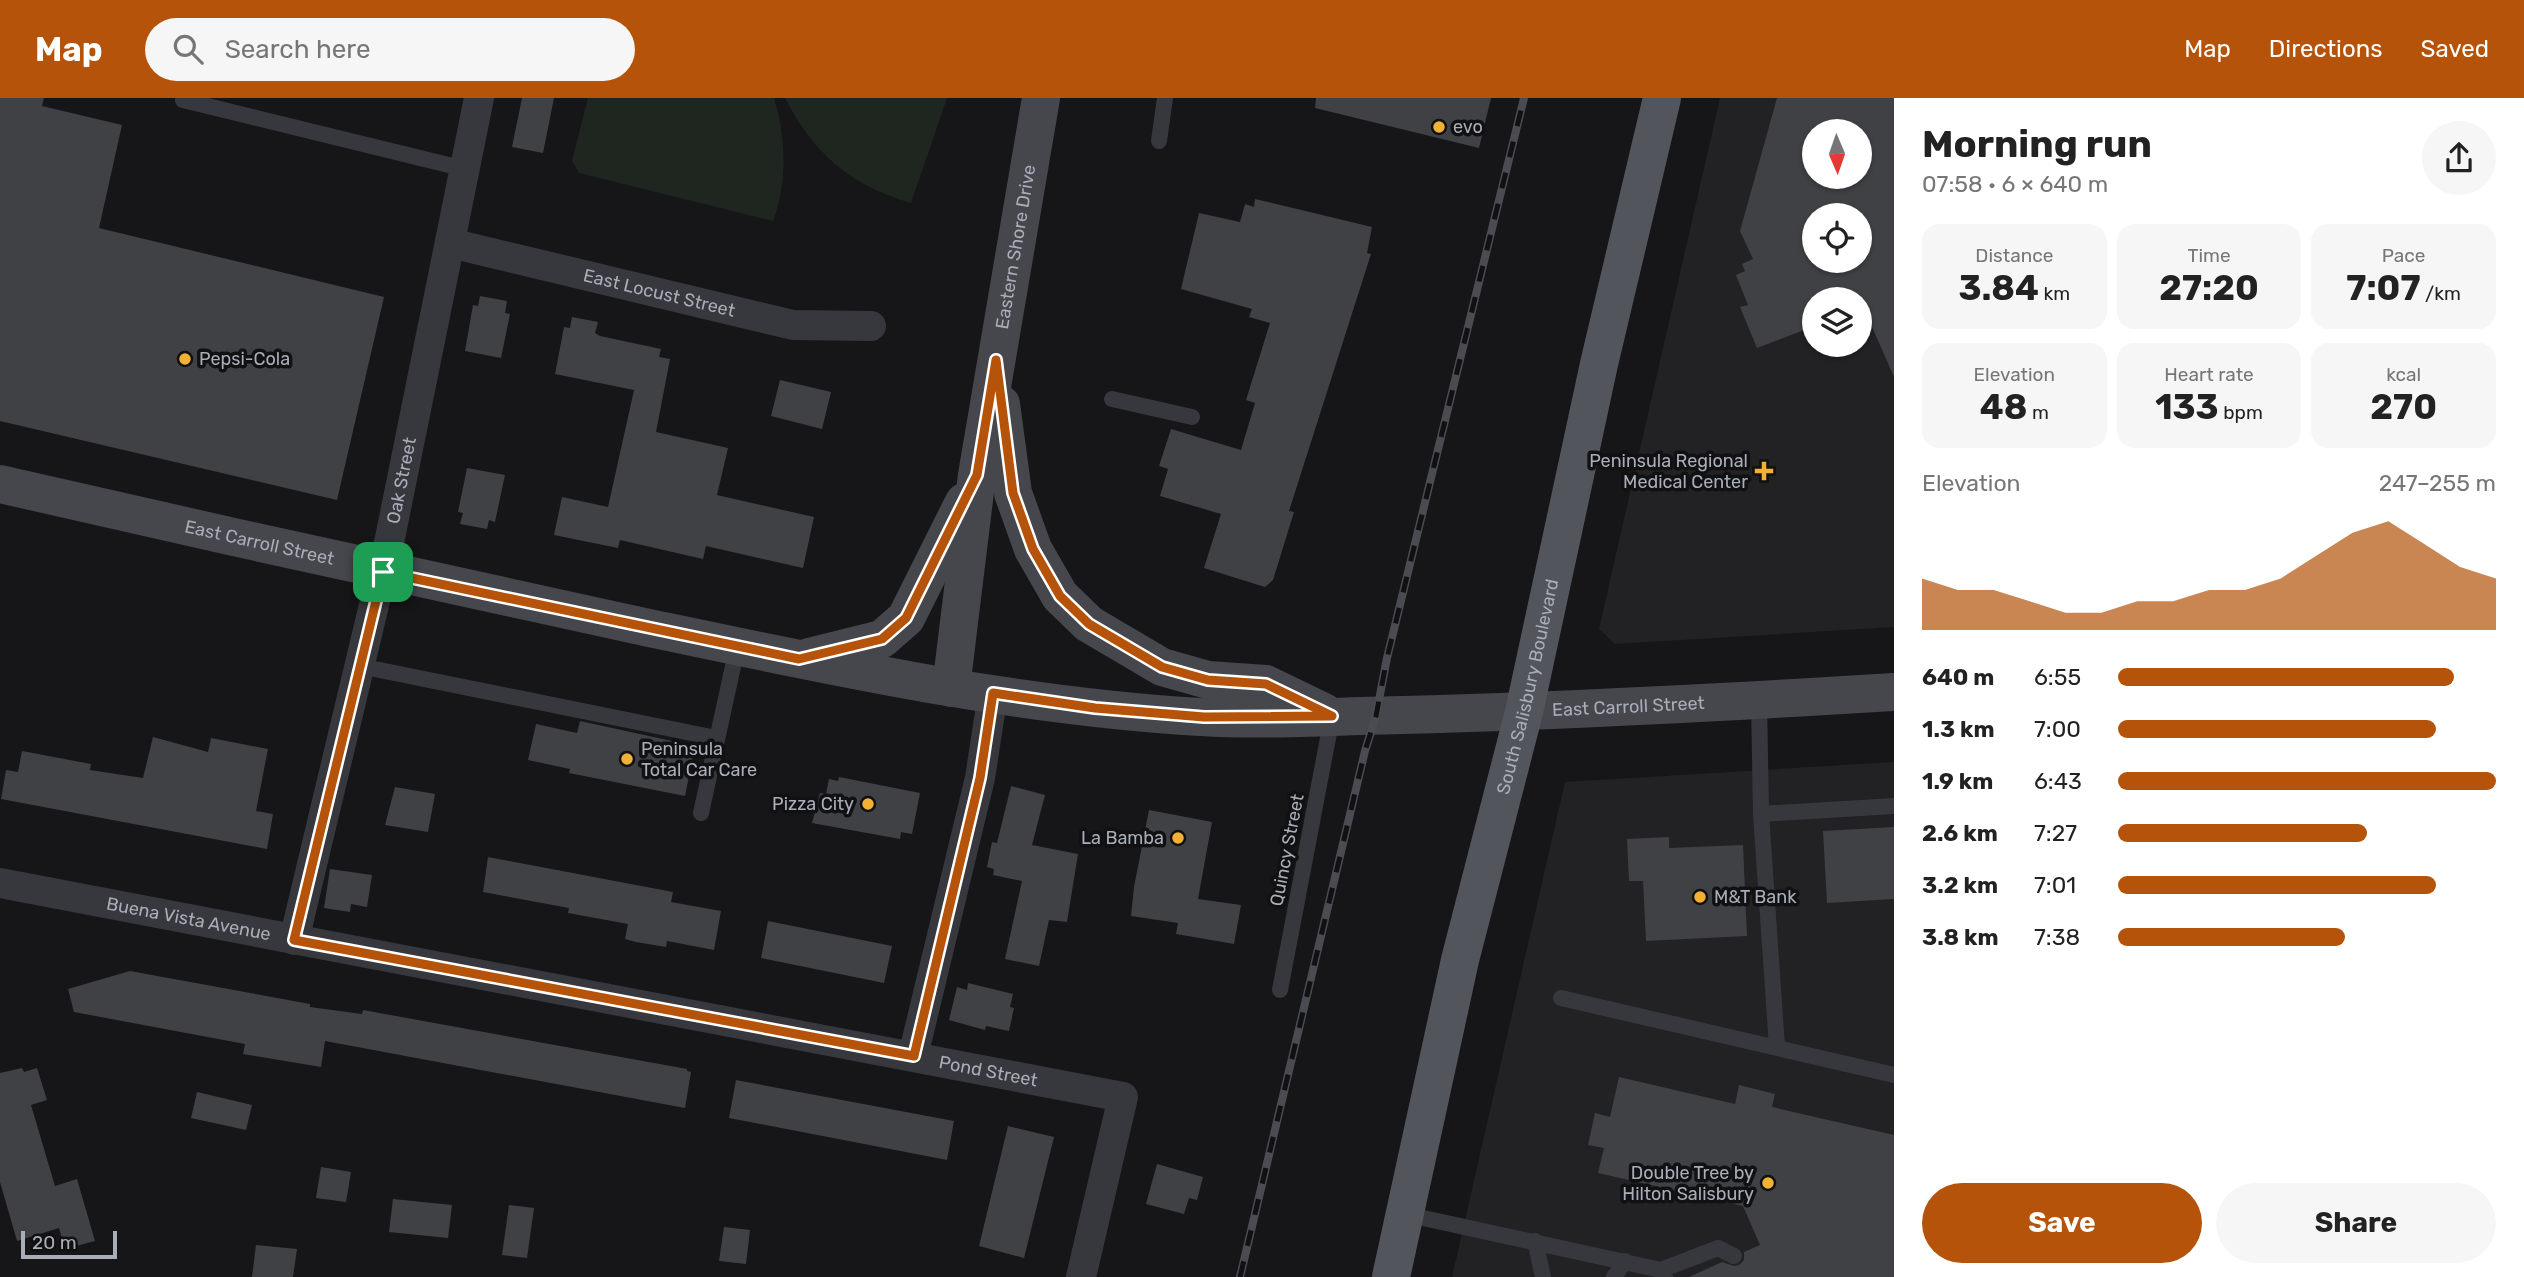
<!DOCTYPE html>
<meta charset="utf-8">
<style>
:root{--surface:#fff;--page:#f6f6f6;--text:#222;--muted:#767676;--accent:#b45309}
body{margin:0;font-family:Rubik,sans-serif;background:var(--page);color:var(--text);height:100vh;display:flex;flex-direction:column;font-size:26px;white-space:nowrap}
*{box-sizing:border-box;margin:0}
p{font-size:23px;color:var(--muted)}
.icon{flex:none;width:38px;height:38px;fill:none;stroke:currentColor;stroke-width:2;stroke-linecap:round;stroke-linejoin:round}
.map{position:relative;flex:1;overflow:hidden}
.drawer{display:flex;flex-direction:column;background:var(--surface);width:630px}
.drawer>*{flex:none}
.needle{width:46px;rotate:178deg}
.tools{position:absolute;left:1802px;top:21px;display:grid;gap:14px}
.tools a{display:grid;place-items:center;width:70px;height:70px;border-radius:50%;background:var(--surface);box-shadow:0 2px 5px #0004;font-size:35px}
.scale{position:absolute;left:21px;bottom:18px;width:96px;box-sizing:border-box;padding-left:7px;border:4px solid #a8adb8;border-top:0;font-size:19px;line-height:24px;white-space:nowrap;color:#a8adb8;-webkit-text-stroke:5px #111113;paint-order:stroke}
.pin{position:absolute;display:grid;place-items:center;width:60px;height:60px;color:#fff;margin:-30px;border-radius:14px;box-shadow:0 4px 10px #0006}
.round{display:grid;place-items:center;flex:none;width:74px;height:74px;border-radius:37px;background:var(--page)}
.summary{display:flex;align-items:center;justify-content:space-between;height:119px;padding:0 28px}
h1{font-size:38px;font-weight:700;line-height:52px}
.stats{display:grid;grid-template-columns:repeat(3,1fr);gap:10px;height:119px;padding:7px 28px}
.stats div{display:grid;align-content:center;border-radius:18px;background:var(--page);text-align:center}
.stats b{font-size:35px;font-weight:700}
.stats small{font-size:19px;font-weight:400}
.stats p{font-size:19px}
.chart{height:196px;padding:14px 28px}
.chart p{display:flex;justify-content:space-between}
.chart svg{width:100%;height:126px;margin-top:7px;fill:var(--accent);opacity:.7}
.button{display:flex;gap:14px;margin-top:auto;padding:14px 28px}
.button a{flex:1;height:80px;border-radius:42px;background:var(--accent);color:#fff;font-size:28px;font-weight:700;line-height:80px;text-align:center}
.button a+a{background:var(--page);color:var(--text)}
ul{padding:0 28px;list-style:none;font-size:23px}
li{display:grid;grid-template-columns:112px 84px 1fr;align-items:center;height:52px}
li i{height:18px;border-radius:9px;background:var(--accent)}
header{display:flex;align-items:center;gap:42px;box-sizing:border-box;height:98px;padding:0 35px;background:var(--accent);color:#fff}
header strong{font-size:33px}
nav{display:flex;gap:38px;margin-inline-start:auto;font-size:24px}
.search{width:490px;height:63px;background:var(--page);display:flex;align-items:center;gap:18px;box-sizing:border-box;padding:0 24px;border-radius:38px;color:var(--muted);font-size:26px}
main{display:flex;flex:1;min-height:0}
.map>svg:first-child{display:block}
.built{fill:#222225;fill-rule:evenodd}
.green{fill:#1e261f}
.building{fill:#404145;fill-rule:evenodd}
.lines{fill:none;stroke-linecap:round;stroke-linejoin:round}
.lane{stroke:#37383d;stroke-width:16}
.street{stroke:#37383d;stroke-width:30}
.secondary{stroke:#45474d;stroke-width:38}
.primary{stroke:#53555c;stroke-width:38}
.rail-casing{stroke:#4a4c52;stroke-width:8}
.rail{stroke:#111113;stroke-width:5;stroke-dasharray:16;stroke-linecap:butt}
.route-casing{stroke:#fff;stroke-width:14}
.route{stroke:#b45309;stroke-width:9}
.poi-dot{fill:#f2b134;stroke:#111113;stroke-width:2.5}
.labels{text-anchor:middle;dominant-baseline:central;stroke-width:7;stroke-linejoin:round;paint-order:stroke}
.poi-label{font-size:18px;fill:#a8adb8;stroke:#111113;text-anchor:start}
.street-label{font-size:18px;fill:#a8adb8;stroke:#111113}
</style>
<header>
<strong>Map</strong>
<div class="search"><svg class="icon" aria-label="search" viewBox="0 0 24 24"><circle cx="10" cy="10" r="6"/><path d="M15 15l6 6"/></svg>Search here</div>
<nav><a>Map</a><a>Directions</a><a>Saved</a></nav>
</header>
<main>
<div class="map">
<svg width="1894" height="1179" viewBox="0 0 1894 1179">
<rect width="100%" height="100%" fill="#161618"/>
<path class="built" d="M 1720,0 L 1894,0 L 1894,529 L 1615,546 L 1599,531 ZM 1815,33 L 1860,33 L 1860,79 L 1815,79 ZM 1815,117 L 1860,117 L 1860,163 L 1815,163 ZM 1815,201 L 1860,201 L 1860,247 L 1815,247 Z
M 1894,664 L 1894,1179 L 1452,1179 L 1565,684 Z"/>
<path class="green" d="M 588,0 L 774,0 C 786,40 788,83 773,123 L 579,75 L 572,63 Z
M 785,0 L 947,0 L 911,105 C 850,87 814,56 785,0 Z"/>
<path class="building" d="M 0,0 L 44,0 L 42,8 L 122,27 L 99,130 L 384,199 L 337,402 L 0,323 Z
M 522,0 L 554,0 L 543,55 L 512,49 Z
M 1316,0 L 1491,0 L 1479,50 L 1315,10 Z
M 1777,0 L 1894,0 L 1894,279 L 1869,222 L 1860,225 L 1860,201 L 1815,201 L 1815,244 L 1812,245 L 1807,231 L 1757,250 L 1740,209 L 1748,207 L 1736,177 L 1745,173 L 1742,166 L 1753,161 L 1740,133 ZM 1815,33 L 1860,33 L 1860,79 L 1815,79 ZM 1815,117 L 1860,117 L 1860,163 L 1815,163 Z
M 1255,101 L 1372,129 L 1367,155 L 1371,156 L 1289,413 L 1294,414 L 1273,482 L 1265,489 L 1204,470 L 1221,416 L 1160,398 L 1168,371 L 1159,368 L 1171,331 L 1241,352 L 1255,305 L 1246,302 L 1270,225 L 1249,219 L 1252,211 L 1181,191 L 1199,115 L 1240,124 L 1245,106 L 1254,109 Z
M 480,198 L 507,203 L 505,215 L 510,216 L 501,260 L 465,253 L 473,207 L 478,208 Z
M 572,219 L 598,224 L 595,235 L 600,238 L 661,251 L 659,259 L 670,261 L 656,334 L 728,350 L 717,397 L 814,419 L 803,470 L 706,448 L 703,461 L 620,442 L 618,450 L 554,437 L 562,399 L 608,409 L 634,292 L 555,276 L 564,229 L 570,230 Z
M 780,282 L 831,294 L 822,331 L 771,318 Z
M 467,370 L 505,377 L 495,424 L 489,422 L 487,431 L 460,426 L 463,415 L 458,414 Z
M 580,623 L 695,648 L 685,698 L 569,675 L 570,671 L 528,662 L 536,626 L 577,635 Z
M 153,639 L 208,654 L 211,640 L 268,651 L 256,713 L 273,716 L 267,751 L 1,701 L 6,672 L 18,674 L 22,653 L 91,666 L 90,672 L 143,680 Z
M 839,679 L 920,695 L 912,736 L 901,734 L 900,741 L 812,725 L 820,695 L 826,696 L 829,681 L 838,683 Z
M 1011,688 L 1045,697 L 1032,747 L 1078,756 L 1067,824 L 1049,822 L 1039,868 L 1005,861 L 1022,783 L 993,777 L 994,771 L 987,769 L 992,744 L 997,745 Z
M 395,689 L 435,696 L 428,734 L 385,727 Z
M 1149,712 L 1212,724 L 1198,801 L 1241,807 L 1234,846 L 1176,836 L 1178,825 L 1131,818 L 1134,789 Z
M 1894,729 L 1894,801 L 1827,805 L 1823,733 Z
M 1669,739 L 1669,750 L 1743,747 L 1747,838 L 1646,843 L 1643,783 L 1629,783 L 1627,741 Z
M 488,759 L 673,794 L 671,804 L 721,813 L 714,852 L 667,843 L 666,849 L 636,844 L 625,841 L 628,826 L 568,815 L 569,810 L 483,794 Z
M 330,771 L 372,777 L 367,809 L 351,806 L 350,814 L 324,810 Z
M 768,823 L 892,848 L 884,885 L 761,860 Z
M 130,873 L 310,906 L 310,909 L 362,916 L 363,912 L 687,971 L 687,973 L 691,974 L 685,1010 L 325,943 L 321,969 L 243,956 L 245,946 L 74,914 L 68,891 Z
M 968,885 L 1013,896 L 1010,909 L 1014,910 L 1009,933 L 986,928 L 985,932 L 949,922 L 957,889 L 967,892 Z
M 22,970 L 24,974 L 37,970 L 47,1002 L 31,1007 L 55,1088 L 77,1081 L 95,1143 L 65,1151 L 59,1130 L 17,1143 L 0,1084 L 0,975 Z
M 1619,979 L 1735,1006 L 1739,987 L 1775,996 L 1772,1009 L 1894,1037 L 1894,1179 L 1689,1179 L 1722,1164 L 1734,1168 L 1739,1167 L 1744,1162 L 1744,1154 L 1760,1147 L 1743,1108 L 1598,1075 L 1604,1050 L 1588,1047 L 1595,1015 L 1610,1019 Z
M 736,982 L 954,1023 L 947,1062 L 729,1020 Z
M 197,994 L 252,1007 L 246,1032 L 191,1020 Z
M 1008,1028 L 1054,1039 L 1024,1160 L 979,1148 Z
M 1157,1066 L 1203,1079 L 1197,1102 L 1189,1100 L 1184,1116 L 1146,1106 Z
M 321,1069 L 351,1074 L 346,1104 L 316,1100 Z
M 393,1101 L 452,1107 L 448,1140 L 389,1134 Z
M 509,1107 L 534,1110 L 527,1160 L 502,1157 Z
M 724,1129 L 750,1132 L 746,1166 L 719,1163 Z
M 256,1147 L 297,1151 L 293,1179 L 252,1179 Z"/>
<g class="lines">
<path class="lane" d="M 183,2 L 465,71
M 1159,43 L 1165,0
M 1112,301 L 1192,319
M 360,568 L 716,640
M 1759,602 L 1761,716 L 1777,949
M 701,715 L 737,550
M 1761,716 L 1894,708
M 1280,892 L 1332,619
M 1561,900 L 1894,977
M 1405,1116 L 1661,1172 L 1665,1179
M 1535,1143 L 1543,1179
M 1661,1172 L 1718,1150 L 1734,1158
M 1614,1179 L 1625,1163"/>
<g class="street">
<path id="s1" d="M 450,145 L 793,227 L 871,228"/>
<path id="s2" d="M 0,785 L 1123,999 L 1081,1179"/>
<path id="s3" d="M 294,842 L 390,440 L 479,0"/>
<path d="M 913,958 L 980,680 L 993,595"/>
</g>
<g class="secondary">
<path d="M 1001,306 L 1013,395 L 1033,451 L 1060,498 L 1089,526 L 1162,569 L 1208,582 L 1266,586 L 1324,614"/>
<path id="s4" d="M 0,386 C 213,435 426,482 640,528 C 825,567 1011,608 1201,619 C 1268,623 1336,618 1403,617 C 1567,613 1730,604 1894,594"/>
<path d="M 809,559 L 882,541 L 906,520 L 964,404"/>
<path id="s5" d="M 951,590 L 977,377 L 1041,0"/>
</g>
<path class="primary" id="s6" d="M 1391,1179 L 1460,862 L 1524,614 L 1599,266 L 1662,0"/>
<defs>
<path id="rail" d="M 1240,1179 L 1365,653 L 1376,618 L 1387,560 L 1524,0"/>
</defs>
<use href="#rail" class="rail-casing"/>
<use href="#rail" class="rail"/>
</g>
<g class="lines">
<defs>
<path id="route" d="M 996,262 L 1013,395 L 1033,451 L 1060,498 L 1089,526 L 1162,569 L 1208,582 L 1266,586 L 1332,618 L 1204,619 L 1095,610 L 993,595 L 980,680 L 914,958 L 294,842 L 383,474 L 799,561 L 882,541 L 906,520 L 977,377 Z"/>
</defs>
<use href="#route" class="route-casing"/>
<use href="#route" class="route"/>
</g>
<g class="poi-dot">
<circle cx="1439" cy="29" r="7"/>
<circle cx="185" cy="261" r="7"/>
<path d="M1760.5 362.5h7v7h7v7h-7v7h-7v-7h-7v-7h7z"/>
<circle cx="627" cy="661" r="7"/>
<circle cx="868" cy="706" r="7"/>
<circle cx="1178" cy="740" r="7"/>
<circle cx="1700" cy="799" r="7"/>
<circle cx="1768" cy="1085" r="7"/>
</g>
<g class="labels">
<g class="poi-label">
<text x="1453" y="29">evo</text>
<text x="199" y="261">Pepsi-Cola</text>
<text x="1748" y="363" text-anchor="end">Peninsula Regional<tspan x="1748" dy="21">Medical Center</tspan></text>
<text x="641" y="651">Peninsula<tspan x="641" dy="21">Total Car Care</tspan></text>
<text x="854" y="706" text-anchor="end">Pizza City</text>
<text x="1164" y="740" text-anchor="end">La Bamba</text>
<text x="1714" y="799">M&amp;T Bank</text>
<text x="1754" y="1075" text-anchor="end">Double Tree by<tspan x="1754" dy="21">Hilton Salisbury</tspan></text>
</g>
<g class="street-label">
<text stroke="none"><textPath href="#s5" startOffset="446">Eastern Shore Drive</textPath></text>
<text stroke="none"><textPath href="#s1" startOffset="215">East Locust Street</textPath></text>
<text stroke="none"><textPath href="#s3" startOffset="472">Oak Street</textPath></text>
<text stroke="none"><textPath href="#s4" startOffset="266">East Carroll Street</textPath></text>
<text stroke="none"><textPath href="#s6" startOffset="606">South Salisbury Boulevard</textPath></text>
<text stroke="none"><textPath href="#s4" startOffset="1652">East Carroll Street</textPath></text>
<text transform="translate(1287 752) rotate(-79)">Quincy Street</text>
<text stroke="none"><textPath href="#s2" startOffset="192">Buena Vista Avenue</textPath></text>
<text stroke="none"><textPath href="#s2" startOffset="1006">Pond Street</textPath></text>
</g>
</g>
</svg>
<div class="tools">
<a><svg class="needle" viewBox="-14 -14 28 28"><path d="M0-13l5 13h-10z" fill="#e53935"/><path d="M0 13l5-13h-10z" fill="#767676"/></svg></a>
<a><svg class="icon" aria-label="locate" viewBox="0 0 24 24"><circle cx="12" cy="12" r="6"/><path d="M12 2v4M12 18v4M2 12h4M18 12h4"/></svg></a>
<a><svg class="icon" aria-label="layers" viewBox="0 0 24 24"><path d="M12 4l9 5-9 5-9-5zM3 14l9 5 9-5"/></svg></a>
</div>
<div class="scale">20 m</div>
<div class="pin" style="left:383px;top:474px;background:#1e9e55"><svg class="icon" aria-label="arrive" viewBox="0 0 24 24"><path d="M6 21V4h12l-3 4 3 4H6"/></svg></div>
</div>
<section class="drawer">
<div class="summary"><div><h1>Morning run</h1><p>07:58 · 6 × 640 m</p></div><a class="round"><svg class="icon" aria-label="share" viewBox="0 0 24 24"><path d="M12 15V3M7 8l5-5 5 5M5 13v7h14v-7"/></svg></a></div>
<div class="stats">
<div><p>Distance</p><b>3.84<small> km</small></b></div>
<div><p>Time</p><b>27:20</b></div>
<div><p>Pace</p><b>7:07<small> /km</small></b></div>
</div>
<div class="stats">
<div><p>Elevation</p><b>48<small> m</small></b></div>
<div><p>Heart rate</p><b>133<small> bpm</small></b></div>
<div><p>kcal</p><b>270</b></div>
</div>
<div class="chart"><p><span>Elevation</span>247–255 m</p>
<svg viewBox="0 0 160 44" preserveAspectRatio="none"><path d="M0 44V26L10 30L20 30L30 34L40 38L50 38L60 34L70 34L80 30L90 30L100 26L110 18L120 10L130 6L140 14L150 22L160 26V44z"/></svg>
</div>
<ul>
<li><b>640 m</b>6:55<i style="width:89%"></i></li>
<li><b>1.3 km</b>7:00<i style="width:84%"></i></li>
<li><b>1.9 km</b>6:43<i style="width:100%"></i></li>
<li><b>2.6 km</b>7:27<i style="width:66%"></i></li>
<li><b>3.2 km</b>7:01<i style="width:84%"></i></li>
<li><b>3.8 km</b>7:38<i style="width:60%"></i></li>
</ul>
<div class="button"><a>Save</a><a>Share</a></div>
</section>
</main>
